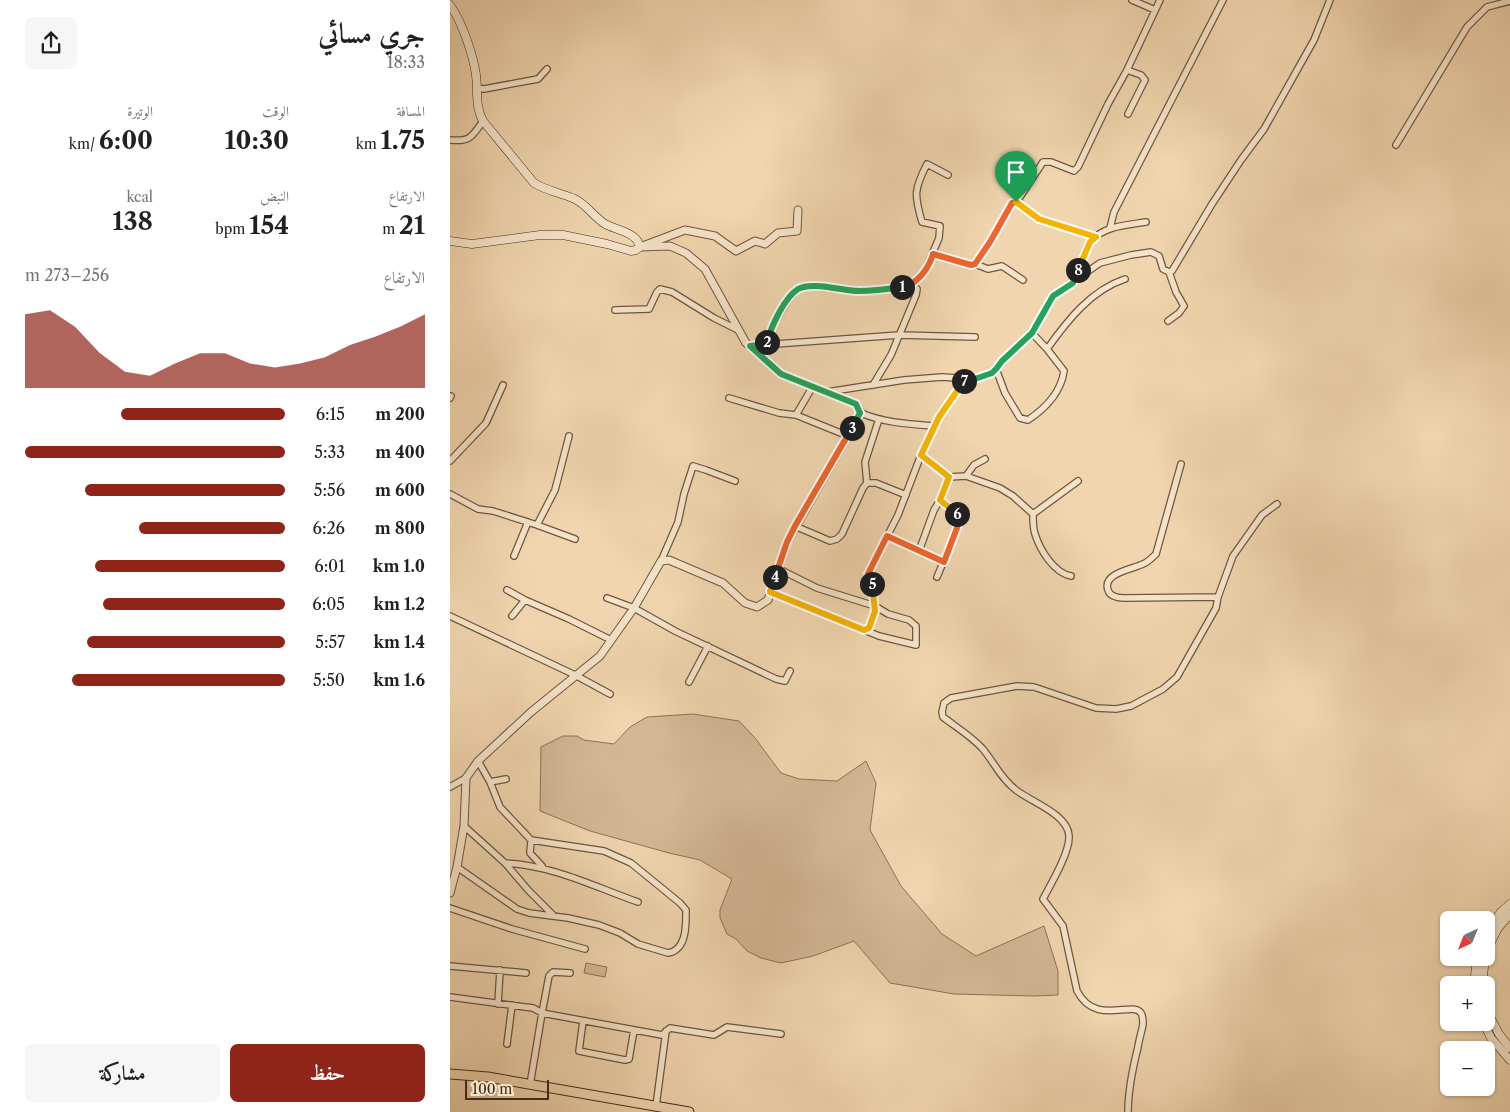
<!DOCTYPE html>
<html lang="ar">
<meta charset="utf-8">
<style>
:root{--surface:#fff;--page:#f6f6f6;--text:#202124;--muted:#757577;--accent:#8f2418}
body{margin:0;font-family:"Libre Caslon Text",Amiri,serif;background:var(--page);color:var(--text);direction:rtl;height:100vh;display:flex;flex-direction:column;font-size:19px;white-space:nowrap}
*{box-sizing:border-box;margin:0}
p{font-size:16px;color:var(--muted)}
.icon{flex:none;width:28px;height:28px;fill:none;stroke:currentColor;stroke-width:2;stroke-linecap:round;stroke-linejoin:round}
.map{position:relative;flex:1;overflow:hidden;direction:ltr}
.details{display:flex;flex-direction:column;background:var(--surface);width:450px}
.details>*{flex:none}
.needle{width:32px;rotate:223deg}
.buttons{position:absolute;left:990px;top:911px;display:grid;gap:10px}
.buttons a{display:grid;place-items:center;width:55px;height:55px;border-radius:8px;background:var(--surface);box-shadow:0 1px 4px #0004;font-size:25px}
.scale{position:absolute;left:15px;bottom:12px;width:84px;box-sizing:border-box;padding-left:5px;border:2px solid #442c1a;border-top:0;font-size:14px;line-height:18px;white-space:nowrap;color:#442c1a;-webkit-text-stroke:4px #f5e4ca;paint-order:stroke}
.pin{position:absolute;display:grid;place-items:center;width:42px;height:42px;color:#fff;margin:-51px -21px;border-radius:50% 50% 50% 0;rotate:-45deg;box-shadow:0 0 5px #0007}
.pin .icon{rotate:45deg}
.km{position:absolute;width:25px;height:25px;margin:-12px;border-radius:50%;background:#222;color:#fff;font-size:14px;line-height:25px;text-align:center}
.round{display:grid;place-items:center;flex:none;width:52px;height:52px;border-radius:8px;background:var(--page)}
.head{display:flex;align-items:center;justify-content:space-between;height:85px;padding:0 25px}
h1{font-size:28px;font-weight:700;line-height:38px}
.stats{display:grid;grid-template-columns:repeat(3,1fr);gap:8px;height:85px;padding:5px 25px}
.stats div{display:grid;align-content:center}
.stats b{font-size:25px;font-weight:700}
.stats small{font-size:14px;font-weight:400}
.stats p{font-size:14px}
.chart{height:140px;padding:10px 25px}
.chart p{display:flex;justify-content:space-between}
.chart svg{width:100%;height:90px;margin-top:5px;fill:var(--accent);opacity:.7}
.action{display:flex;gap:10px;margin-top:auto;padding:10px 25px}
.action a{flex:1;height:58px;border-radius:8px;background:var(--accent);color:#fff;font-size:20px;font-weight:700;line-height:58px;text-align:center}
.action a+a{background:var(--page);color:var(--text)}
ul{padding:0 25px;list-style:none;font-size:16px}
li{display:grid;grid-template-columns:80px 60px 1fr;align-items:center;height:38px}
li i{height:12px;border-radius:6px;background:var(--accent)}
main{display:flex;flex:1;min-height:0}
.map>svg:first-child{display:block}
.green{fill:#d3b895;stroke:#8c7258}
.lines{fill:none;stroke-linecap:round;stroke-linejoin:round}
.minor-casing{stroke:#6f563f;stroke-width:8}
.tertiary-casing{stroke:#6f563f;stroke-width:9}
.secondary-casing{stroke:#442c1a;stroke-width:9}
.primary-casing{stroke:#442c1a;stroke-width:11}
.minor{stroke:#f5e4ca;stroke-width:5.5}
.tertiary{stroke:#f5e4ca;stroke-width:7}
.secondary{stroke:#f5e4ca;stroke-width:8}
.primary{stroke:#f0d5ae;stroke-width:9}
.split-1-casing{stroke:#fff;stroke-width:10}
.split-2-casing{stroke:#fff;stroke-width:10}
.split-3-casing{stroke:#fff;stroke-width:10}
.split-4-casing{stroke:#fff;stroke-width:10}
.split-5-casing{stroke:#fff;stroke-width:10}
.split-6-casing{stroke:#fff;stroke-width:10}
.split-7-casing{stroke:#fff;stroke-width:10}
.split-8-casing{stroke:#fff;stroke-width:10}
.split-9-casing{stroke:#fff;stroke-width:10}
.split-1{stroke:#f0652b;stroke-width:6}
.split-2{stroke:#22a559;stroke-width:6}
.split-3{stroke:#22a559;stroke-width:6}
.split-4{stroke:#f0652b;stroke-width:6}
.split-5{stroke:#f5b400;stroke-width:6}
.split-6{stroke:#f0652b;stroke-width:6}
.split-7{stroke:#f5b400;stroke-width:6}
.split-8{stroke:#22a559;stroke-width:6}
.split-9{stroke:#f5b400;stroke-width:6}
</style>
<main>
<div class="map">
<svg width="1060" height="1112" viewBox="0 0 1060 1112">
<rect width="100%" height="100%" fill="#f0d5ae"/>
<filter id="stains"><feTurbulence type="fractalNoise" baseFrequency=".004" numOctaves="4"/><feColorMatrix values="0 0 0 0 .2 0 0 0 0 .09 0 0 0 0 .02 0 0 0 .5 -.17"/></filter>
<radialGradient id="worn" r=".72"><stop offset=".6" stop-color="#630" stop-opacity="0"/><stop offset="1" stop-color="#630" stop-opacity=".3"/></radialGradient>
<path class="green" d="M 243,714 L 289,721 L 305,738 L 331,773 L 349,779 L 387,781 L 416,761 L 426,783 L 420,830 L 451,886 L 492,934 L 526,956 L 594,926 L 608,971 L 608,995 L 584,996 L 504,994 L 440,983 L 404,941 L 363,956 L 331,963 L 311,958 L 297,951 L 286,939 L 277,934 L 270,918 L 270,910 L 282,879 L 250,860 L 219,853 L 140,831 L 90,811 L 91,747 L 113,736 L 127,736 L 134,740 L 164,744 L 180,727 L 197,717 Z
M 136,963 L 157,967 L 155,977 L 134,973 Z"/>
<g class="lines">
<defs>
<path id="minor" d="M 682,0 L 705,10
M 677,70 L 691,75 L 695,80 L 678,114
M 27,88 L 34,89 L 88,79 L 97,69
M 0,140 C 20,142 22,137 33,121
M 946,145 L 1017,27 L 1037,7 L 1060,1
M 566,203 L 589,219 L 646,237
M 660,228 L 664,212 L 773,0
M 483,254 L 521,265 L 525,264 L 538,269 L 552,266 L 573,280
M 525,264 L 540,242 L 562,203 L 566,203 L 593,162 L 601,162 L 624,171 L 628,167 L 658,104 L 677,70 L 710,0
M 624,281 C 629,268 633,251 641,241 C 653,226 678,225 696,222
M 460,286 L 475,271 L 489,238 L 490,226 L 472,222 C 464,195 464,189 477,164 L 498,175
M 165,310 L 199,309 L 207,292 L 210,289 L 222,292 L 264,318 L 288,330
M 718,321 L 729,313 L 734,306 L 726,292 L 719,272
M 582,333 L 597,349
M 316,344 L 320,330 L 338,300 L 348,289 L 358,286 L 411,291 L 465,287 L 467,289 L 466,295 L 441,355 L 423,385
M 300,346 L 449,335 L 525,337
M 546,369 L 555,393 L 570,418 L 578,420 C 596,408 611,392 614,371 L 597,349 C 617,321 641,290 675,279
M 363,386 L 346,415 L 398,436
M 377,392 L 454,380 L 492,377 L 522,379 L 541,373 L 552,361 L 582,333 L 603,296 L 628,278 L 650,263 L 681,255 L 701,252 L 709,256 L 713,269 L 719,272 L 722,271 L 762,204 L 791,160 L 814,129 L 864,40 L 880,0
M 0,398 L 1,396
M 279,398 L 329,413 L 346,415
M 411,413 C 434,423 460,424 485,426
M 471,455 L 499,477 L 516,476 L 550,488 L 563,496 L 583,514 C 583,520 583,528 585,534 C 590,550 604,573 621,576
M 0,461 L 36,423 L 53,385
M 516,476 L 524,465 L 535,459
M 417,483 L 415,462 L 429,419
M 0,494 L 28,509 L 43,511 L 87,525 L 125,539
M 583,514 L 628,481
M 87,525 L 105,490 L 119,436
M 345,526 L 380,541 L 387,539 L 392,534 L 413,488 L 417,483 L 426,483 L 456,495
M 437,536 L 494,562
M 469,551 L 484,510 L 490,500 L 499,477
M 64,556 L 78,522
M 211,561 L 228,522 L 234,494 L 243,466 L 256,470 L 285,481
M 327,568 L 367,588 L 425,606 L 438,614 L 459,620 L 466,626 L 466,645 L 429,636 L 414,630
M 487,577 L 511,520 L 508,515 L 490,500
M 57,590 L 75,600
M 320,592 L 414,630 L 419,628 L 425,611 L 423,589 L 418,574 L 448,515 L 471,455 L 489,417 L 515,379
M 768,597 L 783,556 L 812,515 L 827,504
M 157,598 L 184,608 L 225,631 L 326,679 L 335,681 L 340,671
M 0,616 L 125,675 L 160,694
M 62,616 L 75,600 L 119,619 L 161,640
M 239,682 L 258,646
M 40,782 L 56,779
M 0,787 L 16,778
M 14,826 L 55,863 L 79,891 L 104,916
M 81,840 L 80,853 L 92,866
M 55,863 C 102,865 145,887 188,902
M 7,867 L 67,909 L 79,913 L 118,918 L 149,925 L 170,933 L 188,944 L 218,953 C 237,950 236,925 236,910 L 230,903 L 181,863 L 154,851 L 81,840 L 50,807 L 40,782 L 28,761
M 0,908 L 62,929 L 135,949
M 0,966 L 76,973
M 0,997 L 83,1008 L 92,1013 L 99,976 L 103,972 L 120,973
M 48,1004 L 50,970
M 133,1021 L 129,1051 L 175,1060 L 179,1059 L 184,1030
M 57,1044 L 62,1005
M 80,1085 L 92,1013 L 212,1035 L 220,1028 L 264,1035 L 277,1027 L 331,1034
M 206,1106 L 216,1031
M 678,1112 C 678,1091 683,1067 688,1047 C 689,1039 692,1031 693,1024 C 693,1020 693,1016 691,1013 C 682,1000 646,1027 627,991 L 613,926 L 593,899 C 601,884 620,852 619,836 C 618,814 581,802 566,790 C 551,779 544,762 532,748 C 521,736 506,727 493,717 L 492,712 L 494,703 L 501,698 L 567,686 L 584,687 L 646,708 L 666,709 L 681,706 L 713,689 L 727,677 L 766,608 L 768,597 L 675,598 C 669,598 660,597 658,590 C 652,573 683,569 693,564 C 698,562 702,558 706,554 L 731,464"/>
<path id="tertiary" d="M 0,893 L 7,867 L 14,826 L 16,778 L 28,761 L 81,712 L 150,656 L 184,608 L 211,561 L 219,560 L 273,583 L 295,603 L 307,607 L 318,600 L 337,542 L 411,413 L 406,404 L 331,374 L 296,343 L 255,269 L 236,253 L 220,246 L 190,247 L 235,230 L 265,236 L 286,251 L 305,241 L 315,244 L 328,233 L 347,231 L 348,210"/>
<path id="secondary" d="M 0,5 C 12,22 23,54 26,75 C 28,90 25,107 33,121 L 84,183 C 97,191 111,193 125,199 C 137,205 144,217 155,224 C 166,230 187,232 190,247 L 186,250 L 181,251 L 157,244 L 113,235 L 90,235 L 22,244 L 0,241
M 1036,932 L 1051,912 L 1060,904
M 1036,952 L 1048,928 L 1060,914
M 1024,985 L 1027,958
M 1032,985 L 1035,958
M 1036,1009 L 1049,1034 L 1060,1048
M 1033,1022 L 1041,1038 L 1060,1060"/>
<path id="primary" d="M 0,1074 L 38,1077 L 239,1112"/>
</defs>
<use href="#minor" class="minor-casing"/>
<use href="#tertiary" class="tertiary-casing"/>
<use href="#secondary" class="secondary-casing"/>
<use href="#primary" class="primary-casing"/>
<use href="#minor" class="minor"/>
<use href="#tertiary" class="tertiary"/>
<use href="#secondary" class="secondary"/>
<use href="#primary" class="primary"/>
</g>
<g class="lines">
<defs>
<path id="split-1" d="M 452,287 C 467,285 479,268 483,254 L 521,265 L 525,264 L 540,242 L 562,203 L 566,202"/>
<path id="split-2" d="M 317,342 C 321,327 334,298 348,289 C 362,281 393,291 409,291 C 423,291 438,289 452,287"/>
<path id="split-3" d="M 317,342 L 316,344 L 300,346 L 331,374 L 406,404 L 410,413 L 402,428"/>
<path id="split-4" d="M 325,577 L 337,542 L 345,526 L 402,428"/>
<path id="split-5" d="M 325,577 L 320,592 L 414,630 L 419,628 L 425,611 L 422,584"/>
<path id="split-6" d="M 422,584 L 418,574 L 437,536 L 494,562 L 510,520 L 507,514"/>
<path id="split-7" d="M 507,514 L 490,500 L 499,477 L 471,455 L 489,417 L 514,381"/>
<path id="split-8" d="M 514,381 L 515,380 L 522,380 L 542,373 L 546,369 L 552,361 L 582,333 L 603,296 L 623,283 L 628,270"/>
<path id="split-9" d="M 566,202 L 589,219 L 646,237 L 640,242 L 628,270"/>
</defs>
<use href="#split-1" class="split-1-casing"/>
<use href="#split-2" class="split-2-casing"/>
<use href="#split-3" class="split-3-casing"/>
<use href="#split-4" class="split-4-casing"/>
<use href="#split-5" class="split-5-casing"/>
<use href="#split-6" class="split-6-casing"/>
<use href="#split-7" class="split-7-casing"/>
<use href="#split-8" class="split-8-casing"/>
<use href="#split-9" class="split-9-casing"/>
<use href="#split-1" class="split-1"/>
<use href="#split-2" class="split-2"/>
<use href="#split-3" class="split-3"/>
<use href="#split-4" class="split-4"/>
<use href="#split-5" class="split-5"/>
<use href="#split-6" class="split-6"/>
<use href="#split-7" class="split-7"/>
<use href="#split-8" class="split-8"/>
<use href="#split-9" class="split-9"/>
</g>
<rect width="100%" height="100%" filter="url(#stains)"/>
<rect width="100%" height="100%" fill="url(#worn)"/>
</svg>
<div class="buttons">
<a><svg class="needle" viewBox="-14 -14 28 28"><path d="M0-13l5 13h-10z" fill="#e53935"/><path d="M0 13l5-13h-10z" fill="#757577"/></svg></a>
<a>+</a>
<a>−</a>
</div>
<div class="scale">100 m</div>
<div class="pin" style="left:566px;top:202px;background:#1e9e55"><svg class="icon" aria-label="arrive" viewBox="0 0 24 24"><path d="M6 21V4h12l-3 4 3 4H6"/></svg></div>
<b class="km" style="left:452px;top:287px">1</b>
<b class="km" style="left:317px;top:342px">2</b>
<b class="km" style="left:402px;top:428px">3</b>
<b class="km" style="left:325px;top:577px">4</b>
<b class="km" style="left:422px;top:584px">5</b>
<b class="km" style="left:507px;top:514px">6</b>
<b class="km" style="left:514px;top:381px">7</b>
<b class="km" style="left:628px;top:270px">8</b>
</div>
<section class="details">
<div class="head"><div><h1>جري مسائي</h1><p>18:33</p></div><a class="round"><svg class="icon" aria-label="share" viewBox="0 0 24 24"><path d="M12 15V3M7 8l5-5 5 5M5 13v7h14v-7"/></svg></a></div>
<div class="stats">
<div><p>المسافة</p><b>1.75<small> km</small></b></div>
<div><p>الوقت</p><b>10:30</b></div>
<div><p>الوتيرة</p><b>6:00<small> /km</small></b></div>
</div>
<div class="stats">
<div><p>الارتفاع</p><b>21<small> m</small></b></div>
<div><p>النبض</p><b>154<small> bpm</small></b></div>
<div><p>kcal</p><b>138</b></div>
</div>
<div class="chart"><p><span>الارتفاع</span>256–273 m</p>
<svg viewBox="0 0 160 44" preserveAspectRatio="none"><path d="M0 44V8L10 6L20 14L30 27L40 36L50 38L60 32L70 27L80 27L90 32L100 34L110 32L120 29L130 23L140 19L150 14L160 8V44z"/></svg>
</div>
<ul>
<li><b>200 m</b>6:15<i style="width:63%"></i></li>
<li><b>400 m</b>5:33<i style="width:100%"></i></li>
<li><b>600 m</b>5:56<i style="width:77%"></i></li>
<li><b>800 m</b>6:26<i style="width:56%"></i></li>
<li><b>1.0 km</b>6:01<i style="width:73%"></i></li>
<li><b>1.2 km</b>6:05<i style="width:70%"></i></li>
<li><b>1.4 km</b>5:57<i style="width:76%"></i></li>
<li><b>1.6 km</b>5:50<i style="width:82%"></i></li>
</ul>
<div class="action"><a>حفظ</a><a>مشاركة</a></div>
</section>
</main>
